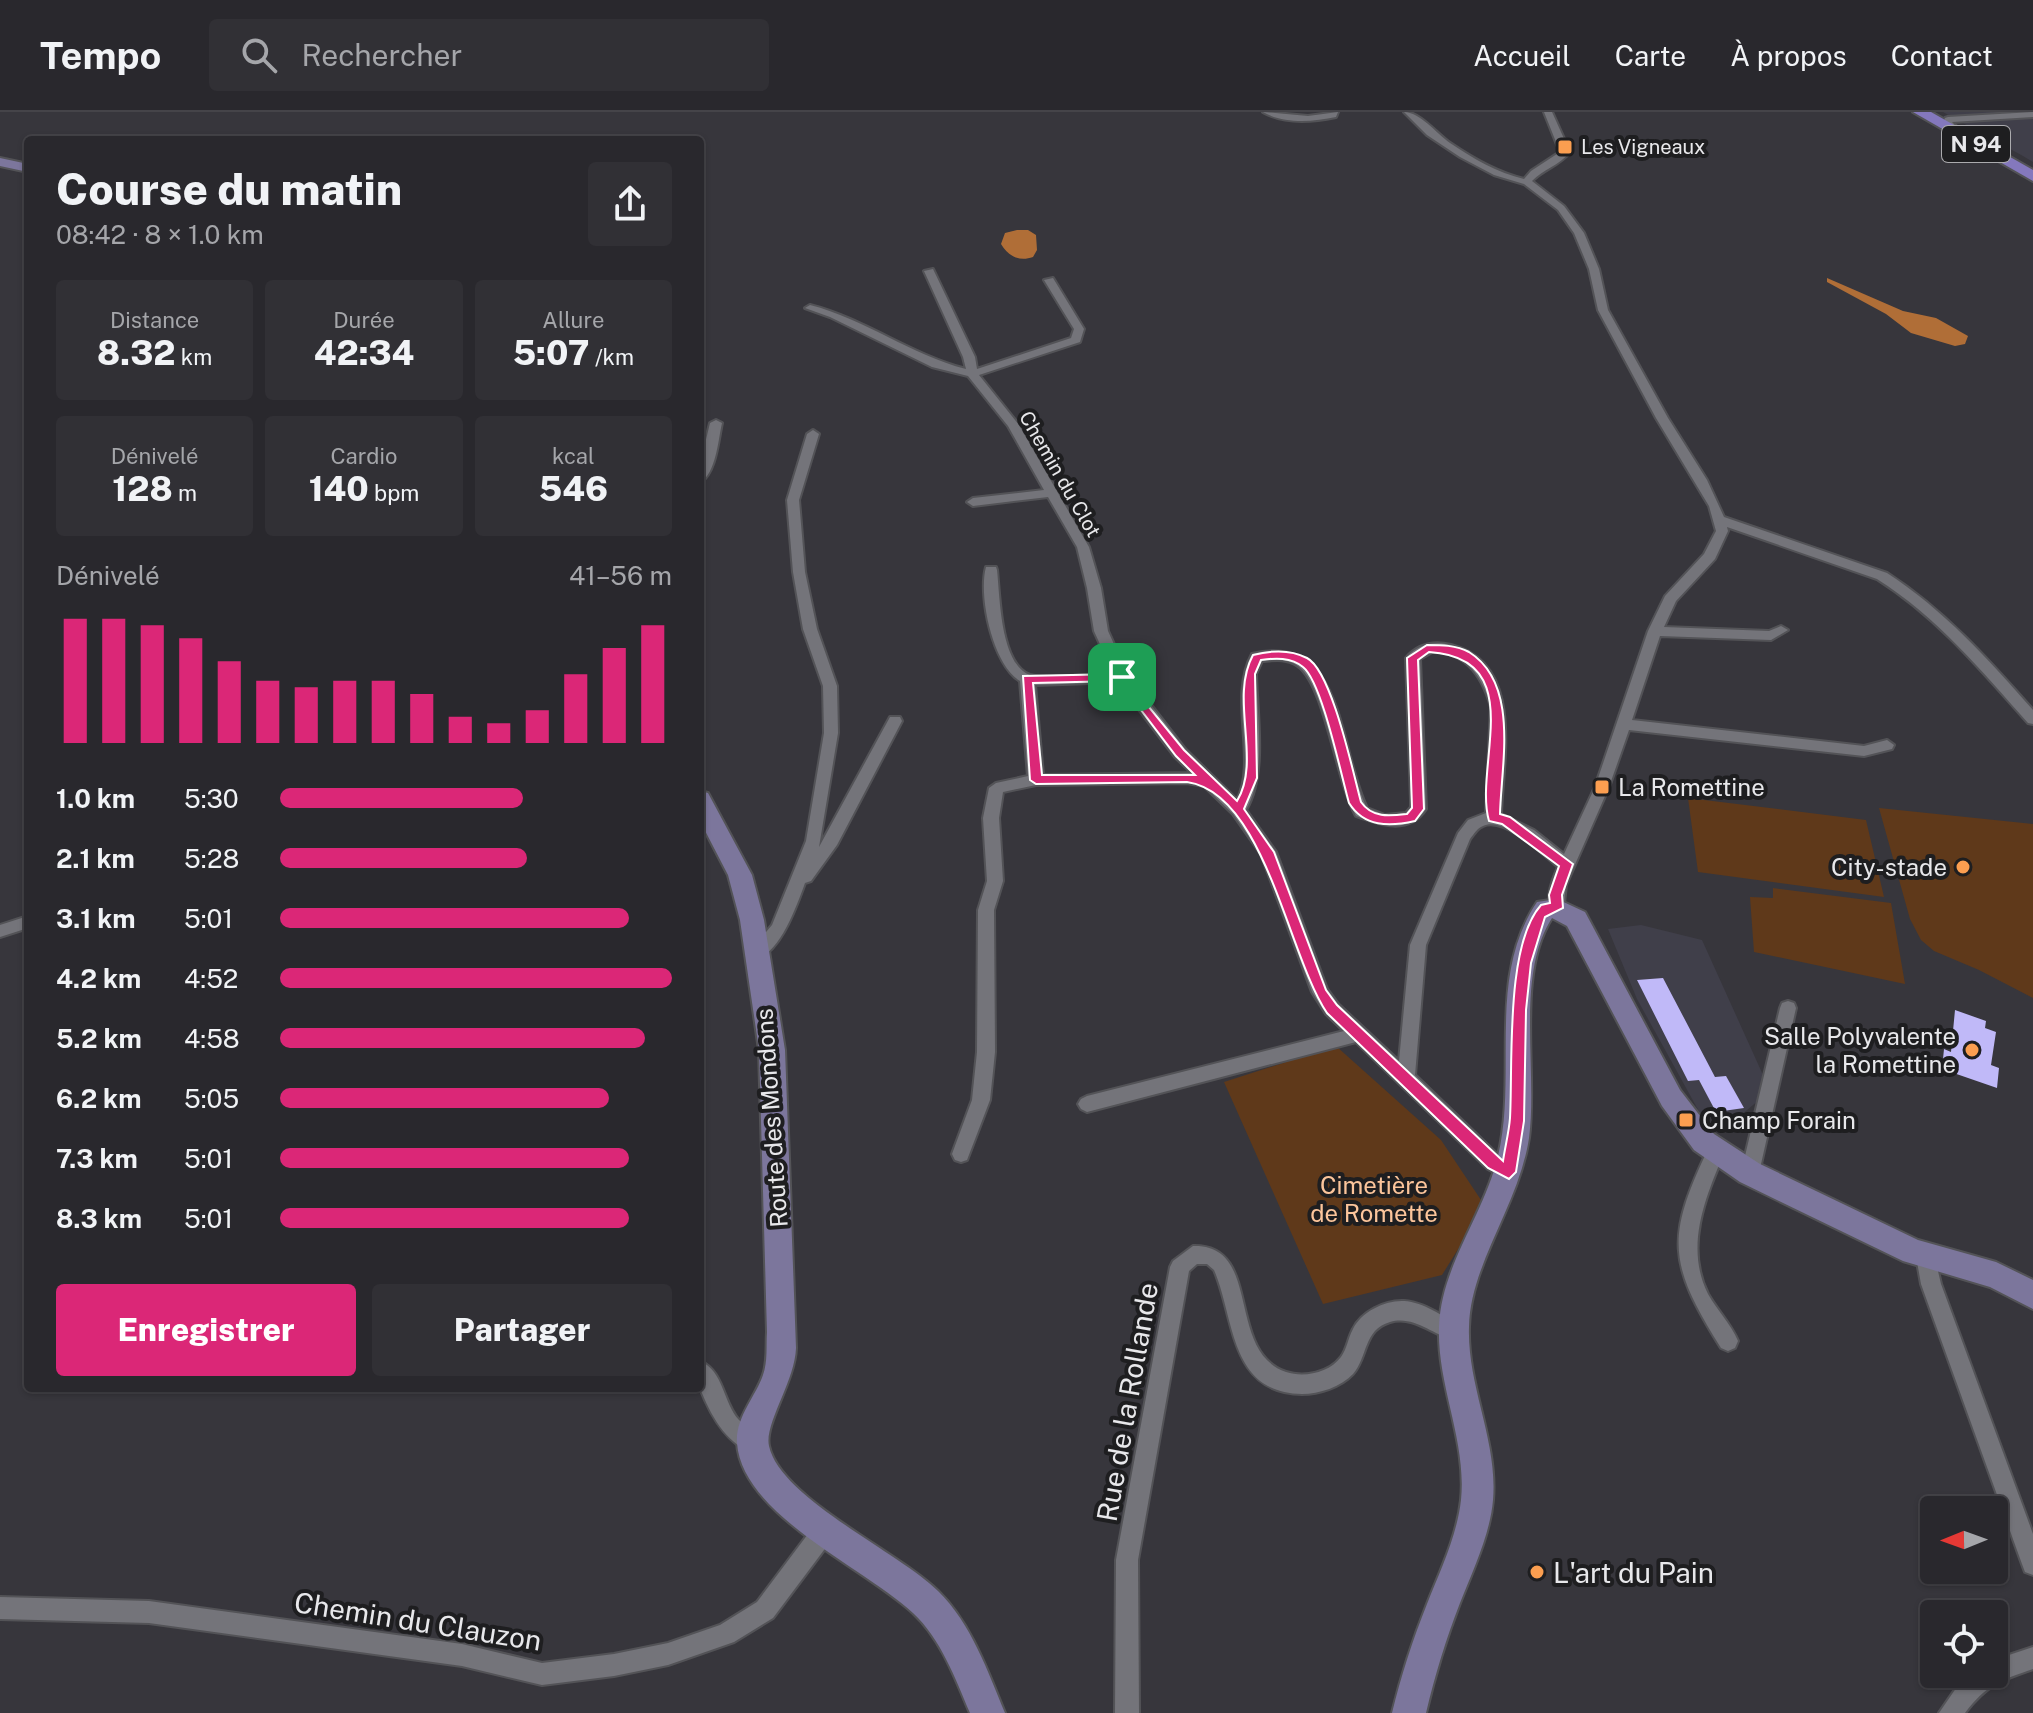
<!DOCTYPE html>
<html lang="fr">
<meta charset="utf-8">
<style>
:root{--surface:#29282d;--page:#313035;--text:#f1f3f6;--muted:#a5a6aa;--line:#454449;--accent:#db2777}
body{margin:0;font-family:"Public Sans",sans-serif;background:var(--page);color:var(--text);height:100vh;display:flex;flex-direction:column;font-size:30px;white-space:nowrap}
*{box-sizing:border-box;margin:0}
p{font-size:26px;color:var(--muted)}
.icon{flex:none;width:44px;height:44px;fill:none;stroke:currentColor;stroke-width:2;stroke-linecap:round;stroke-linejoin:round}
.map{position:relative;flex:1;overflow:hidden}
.drawer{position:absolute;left:24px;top:24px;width:680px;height:1256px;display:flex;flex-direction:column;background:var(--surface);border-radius:8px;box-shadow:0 2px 6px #0004,0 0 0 2px var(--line)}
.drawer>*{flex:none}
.needle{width:52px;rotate:269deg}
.buttons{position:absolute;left:1920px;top:1384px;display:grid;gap:16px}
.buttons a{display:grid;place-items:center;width:88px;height:88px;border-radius:8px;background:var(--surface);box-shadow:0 2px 6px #0004,0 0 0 2px var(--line);font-size:40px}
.pin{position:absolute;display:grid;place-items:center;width:68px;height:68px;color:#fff;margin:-34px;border-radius:16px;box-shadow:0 4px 12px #0006}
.round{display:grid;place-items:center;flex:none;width:84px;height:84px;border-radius:8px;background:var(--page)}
.summary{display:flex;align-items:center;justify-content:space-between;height:136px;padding:0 32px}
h1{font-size:44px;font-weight:800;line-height:60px}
.figures{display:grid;grid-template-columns:repeat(3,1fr);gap:12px;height:136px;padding:8px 32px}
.figures div{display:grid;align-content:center;border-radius:8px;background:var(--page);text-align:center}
.figures b{font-size:34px;font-weight:800}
.figures small{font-size:22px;font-weight:400}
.figures p{font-size:22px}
.chart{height:224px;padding:16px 32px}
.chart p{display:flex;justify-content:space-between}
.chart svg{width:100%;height:144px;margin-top:8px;stroke:var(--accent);stroke-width:6}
.action{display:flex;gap:16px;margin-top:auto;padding:16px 32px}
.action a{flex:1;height:92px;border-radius:8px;background:var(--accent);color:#fff;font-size:32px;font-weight:800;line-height:92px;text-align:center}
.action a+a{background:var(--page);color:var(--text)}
ul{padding:0 32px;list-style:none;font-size:26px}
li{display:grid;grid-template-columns:128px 96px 1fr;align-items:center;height:60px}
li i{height:20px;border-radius:10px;background:var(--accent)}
header{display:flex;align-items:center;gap:48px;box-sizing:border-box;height:112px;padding:0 40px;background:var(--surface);border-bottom:2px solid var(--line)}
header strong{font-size:38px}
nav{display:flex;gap:44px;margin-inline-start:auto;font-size:28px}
.search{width:560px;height:72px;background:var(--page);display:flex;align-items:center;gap:20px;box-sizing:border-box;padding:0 28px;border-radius:8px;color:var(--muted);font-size:30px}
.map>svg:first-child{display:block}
.built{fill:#403f4a}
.green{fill:#5f391a}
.water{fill:#b06e37}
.building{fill:#c0b9f8}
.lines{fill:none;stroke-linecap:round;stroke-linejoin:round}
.street-casing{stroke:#535357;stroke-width:4}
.secondary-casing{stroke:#535357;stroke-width:4}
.primary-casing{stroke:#535357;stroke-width:4}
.street{fill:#74747a;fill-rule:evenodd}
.secondary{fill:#7c769c;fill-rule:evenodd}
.primary{fill:#8478bd;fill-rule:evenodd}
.route{fill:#db2777;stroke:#fff;stroke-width:2;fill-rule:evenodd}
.poi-dot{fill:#fb9e50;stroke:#1e1e20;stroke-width:3}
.labels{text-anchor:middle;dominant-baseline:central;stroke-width:8;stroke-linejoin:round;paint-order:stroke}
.far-poi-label{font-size:20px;fill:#e8e8eb;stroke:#1e1e20;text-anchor:start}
.far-street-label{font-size:20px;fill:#e8e8eb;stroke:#1e1e20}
.shield{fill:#1e1e20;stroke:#ababae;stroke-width:2}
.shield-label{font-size:22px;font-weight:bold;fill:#e8e8eb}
.poi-label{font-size:24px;fill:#e8e8eb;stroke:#1e1e20;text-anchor:start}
.street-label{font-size:24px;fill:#e8e8eb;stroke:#1e1e20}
.park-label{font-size:24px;fill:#fcc59b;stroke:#1e1e20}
.near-street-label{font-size:28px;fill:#e8e8eb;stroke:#1e1e20}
.near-poi-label{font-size:28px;fill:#e8e8eb;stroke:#1e1e20;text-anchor:start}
</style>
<header>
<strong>Tempo</strong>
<div class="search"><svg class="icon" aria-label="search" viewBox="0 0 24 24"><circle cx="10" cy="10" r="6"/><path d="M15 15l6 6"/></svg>Rechercher</div>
<nav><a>Accueil</a><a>Carte</a><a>À propos</a><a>Contact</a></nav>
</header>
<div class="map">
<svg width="2033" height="1601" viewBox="0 0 2033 1601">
<rect width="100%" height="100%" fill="#37363c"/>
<path class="built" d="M 1943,0 L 2033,0 L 2033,50 L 2023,44 Z
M 1641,813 L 1702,828 L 1763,963 L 1759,988 L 1741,1003 L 1701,1003 L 1637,887 L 1608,817 Z"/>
<path class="green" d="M 1688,686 L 1866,708 L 1884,785 L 1698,760 Z
M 1879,696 L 2033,712 L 2033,886 L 1979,858 L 1934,839 L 1921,828 L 1910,807 Z
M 1773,776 L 1891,791 L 1905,872 L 1754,840 L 1750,785 L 1773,786 Z
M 1336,934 L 1441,1028 L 1485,1094 L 1442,1163 L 1323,1192 L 1224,970 Z"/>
<path class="water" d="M 1017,118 L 1028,118 L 1036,123 L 1037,138 L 1033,145 C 1019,150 1008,144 1001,132 L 1005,121 Z
M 1827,166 L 1903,199 L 1936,206 L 1968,224 L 1965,232 L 1955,234 L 1911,221 L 1886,202 L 1827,170 Z"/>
<path class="building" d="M 1663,866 L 1715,965 L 1726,964 L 1744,996 L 1716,1000 L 1699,968 L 1688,969 L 1637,868 Z
M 1955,898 L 1986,909 L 1985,916 L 1996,920 L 1991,953 L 1999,956 L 1997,976 L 1942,957 L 1944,937 L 1951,940 Z"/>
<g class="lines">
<defs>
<path id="street" d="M 1263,0 L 1308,4 L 1338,0 L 1336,5 C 1312,10 1284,12 1263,0 Z
M 1404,0 C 1420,0 1436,21 1450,31 C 1472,46 1498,61 1524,67 L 1531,59 L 1560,40 L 1544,0 L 1552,0 L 1570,40 C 1559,54 1543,57 1532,69 L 1564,94 L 1584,121 L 1599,157 L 1608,198 L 1668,306 L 1707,368 L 1724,405 L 1887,461 C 1944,498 1988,547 2033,598 L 2033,612 L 2028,611 C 1981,558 1937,505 1877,467 L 1727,415 L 1728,419 L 1715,447 L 1676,489 L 1664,515 L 1769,519 L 1781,514 L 1788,518 L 1771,528 L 1660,524 L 1632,608 L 1864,634 L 1887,628 L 1894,633 L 1892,637 L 1864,644 L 1629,618 L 1609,675 L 1566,773 L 1563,800 L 1551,800 C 1546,784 1552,769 1558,755 C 1543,742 1504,704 1483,714 C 1477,716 1474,722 1470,727 L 1426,833 L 1415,963 L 1500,1045 L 1515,1054 L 1518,1060 L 1515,1066 L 1509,1068 L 1488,1057 L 1356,930 L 1087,1000 L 1081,997 L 1078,992 L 1081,987 L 1087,984 L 1344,919 L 1326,902 L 1312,880 L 1261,742 L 1233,702 L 1204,674 L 1187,671 L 1036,673 L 1003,680 L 999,706 L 1003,769 L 994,798 L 995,940 L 990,988 L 967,1048 L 961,1050 L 955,1048 L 952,1042 L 972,988 L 977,940 L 978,798 L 987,769 L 983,706 L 989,676 L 996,671 L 1028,664 L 1020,569 C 993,553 978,484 986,455 L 996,455 L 997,458 C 1000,485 1000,552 1030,563 C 1047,568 1094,562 1113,561 L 1094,519 L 1087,476 L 1077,435 L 1048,385 L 973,394 L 967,390 L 973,386 L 1044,378 L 1008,314 L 968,264 L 932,255 L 830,205 L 805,196 L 810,193 C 865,207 911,243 966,257 L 963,245 L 924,159 L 933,157 L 975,245 L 977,257 L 1071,226 L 1074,217 L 1044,168 L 1053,166 L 1084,217 L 1080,230 L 979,263 L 1019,313 L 1089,435 L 1101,476 L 1108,519 L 1128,563 L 1185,637 L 1237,688 C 1258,649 1228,586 1252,542 C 1345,519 1338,638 1367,696 L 1385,703 L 1406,701 L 1411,695 L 1411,688 L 1406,546 C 1418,532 1434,529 1451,533 C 1524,551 1503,646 1501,702 L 1534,718 L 1564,742 L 1595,675 L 1648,519 L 1665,484 L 1704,442 L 1716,419 L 1709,394 L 1656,306 L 1598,198 L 1589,157 L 1574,121 L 1558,98 L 1524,72 L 1494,63 L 1460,45 L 1427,23 ZM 1432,540 C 1466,539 1483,566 1491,595 L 1486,701 L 1468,708 L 1458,721 L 1410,833 L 1399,949 L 1338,892 L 1327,877 L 1276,740 L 1246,698 C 1267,662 1257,604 1256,562 L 1262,549 C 1275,548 1286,546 1298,554 C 1325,573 1336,668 1356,704 C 1380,713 1409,723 1426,697 L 1420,547 ZM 1118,570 L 1175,645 L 1192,661 L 1043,663 L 1035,573 Z
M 2033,0 L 2033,5 L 1952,10 L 1962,21 L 1957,24 L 1942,13 L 1945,6 L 1948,5 Z
M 716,308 L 722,311 C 718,329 716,361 700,371 L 700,352 L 710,311 Z
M 813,318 L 819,322 L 799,388 L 805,460 L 817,517 L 837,574 L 838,621 L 819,735 L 890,605 L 900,605 L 902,609 L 837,733 L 811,769 L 805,771 C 798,790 777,852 751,845 L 749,840 L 772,813 L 806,729 L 824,621 L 823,574 L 803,517 L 793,460 L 787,388 L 807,322 Z
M 28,804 L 28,816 L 0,825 L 0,813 Z
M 1788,889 L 1794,891 L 1796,896 L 1759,1061 L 1756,1067 L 1750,1069 L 1744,1067 L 1741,1061 L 1780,896 L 1782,891 Z
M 1716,1031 L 1722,1033 L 1725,1039 C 1706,1084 1684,1134 1708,1182 C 1717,1198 1731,1212 1738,1229 L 1735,1236 L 1728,1239 L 1721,1236 C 1667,1150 1666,1125 1710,1033 Z
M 1193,1134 C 1263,1132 1225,1239 1286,1260 C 1304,1266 1329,1261 1341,1245 C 1347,1237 1348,1226 1353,1217 C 1361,1200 1385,1188 1404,1189 C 1424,1190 1442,1205 1460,1212 L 1463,1219 L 1460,1226 L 1453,1228 C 1432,1222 1413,1203 1390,1210 C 1363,1218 1368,1245 1353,1262 C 1341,1275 1319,1282 1302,1282 C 1229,1281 1235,1206 1214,1158 L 1207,1152 L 1197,1152 L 1189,1159 L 1138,1448 L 1139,1601 L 1115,1601 L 1116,1448 L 1170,1155 L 1173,1149 Z
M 1926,1135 L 1933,1138 L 1941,1172 L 2033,1422 L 2033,1463 L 2025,1460 L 2022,1452 L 1921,1172 L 1916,1144 L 1919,1138 Z
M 700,1249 C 724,1259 723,1291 739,1308 C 748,1317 758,1320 762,1331 L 759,1338 L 752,1341 C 725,1330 710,1302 700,1276 C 698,1269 700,1257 700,1249 Z
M 825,1407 L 833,1410 L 836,1418 L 833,1426 L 773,1506 L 734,1530 L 668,1553 L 614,1564 L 542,1573 L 462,1554 L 149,1511 L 0,1507 L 0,1485 L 149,1489 L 462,1532 L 542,1551 L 614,1542 L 668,1531 L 720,1513 L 757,1490 L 817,1410 Z
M 2033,1535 L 2033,1557 C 2001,1568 1986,1573 1965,1601 L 1939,1601 L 1961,1569 L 1970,1562 L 1994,1562 L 1994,1548 Z"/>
<path id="secondary" d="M 0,46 L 28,52 L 28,60 L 0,54 Z
M 700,679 L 708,681 L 752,763 L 764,808 L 785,938 L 796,1236 C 795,1269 764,1312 769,1334 C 780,1386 900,1441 938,1479 C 971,1511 988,1560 1005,1601 L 970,1601 C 955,1566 941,1527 913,1501 C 865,1456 742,1403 737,1331 C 735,1306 756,1284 763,1263 C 768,1249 766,1234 767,1220 L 759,938 L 740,808 L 728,763 L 700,709 Z
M 1557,787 L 1585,800 L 1680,978 L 1714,1022 L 1760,1052 L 1918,1128 L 1996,1150 L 2033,1168 L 2033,1197 L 1990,1175 L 1903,1149 L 1740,1070 L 1694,1038 L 1662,994 L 1567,814 L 1552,806 C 1515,863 1538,960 1529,1026 C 1519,1093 1470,1152 1469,1215 C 1467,1274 1498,1329 1493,1388 C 1490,1423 1473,1458 1460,1491 C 1446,1527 1435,1563 1426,1601 L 1392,1601 C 1401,1564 1413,1527 1427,1492 C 1440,1459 1457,1424 1461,1388 C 1467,1329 1437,1274 1439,1215 C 1441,1154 1484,1103 1498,1044 C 1518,961 1486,866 1537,790 Z"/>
<path id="primary" d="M 1913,0 L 1931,0 L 2033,58 L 2033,69 Z"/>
</defs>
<use href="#street" class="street-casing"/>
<use href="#secondary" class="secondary-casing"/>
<use href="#primary" class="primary-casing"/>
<use href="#street" class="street"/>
<use href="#secondary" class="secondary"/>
<use href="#primary" class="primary"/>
</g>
<path class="route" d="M 1427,533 C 1441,533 1456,533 1469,540 C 1520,572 1501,653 1500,702 L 1510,705 L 1573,752 L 1562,783 L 1563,796 L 1545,805 L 1531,851 L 1526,898 L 1524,1009 L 1516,1060 L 1509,1067 L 1488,1056 L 1327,901 C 1288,844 1265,681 1187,670 L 1036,672 L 1030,668 L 1023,564 L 1122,562 L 1184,638 L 1237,689 C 1262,648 1229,587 1253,543 C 1272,538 1290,537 1307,546 C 1332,559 1353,661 1361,690 C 1372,706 1389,704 1407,702 L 1412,696 L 1407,546 ZM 1429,540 C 1530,546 1473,654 1489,709 L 1502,712 L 1559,754 L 1549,783 L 1550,791 L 1541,793 C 1505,833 1513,953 1510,1006 C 1509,1020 1505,1035 1503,1049 L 1337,893 L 1326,878 L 1274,740 L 1244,697 L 1257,666 L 1255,562 L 1261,548 C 1275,546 1291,545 1303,555 C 1322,570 1341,663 1349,691 C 1364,715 1389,715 1415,709 L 1424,697 L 1418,548 ZM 1119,569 L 1176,644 L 1195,663 L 1042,663 L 1033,571 Z"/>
<g class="poi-dot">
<rect x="1557" y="27" width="16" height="16" rx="4"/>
<rect x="1594" y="667" width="16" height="16" rx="4"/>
<circle cx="1963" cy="755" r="8"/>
<circle cx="1972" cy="938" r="8"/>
<rect x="1678" y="1000" width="16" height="16" rx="4"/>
<circle cx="1537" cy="1460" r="8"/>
</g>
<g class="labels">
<g class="far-poi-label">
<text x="1581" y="35">Les Vigneaux</text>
</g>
<g class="far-street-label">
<text transform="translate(1060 362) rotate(60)">Chemin du Clot</text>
</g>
<rect class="shield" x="1942" y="14" width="68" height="36" rx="6"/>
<g class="shield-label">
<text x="1976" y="32">N 94</text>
</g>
<g class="poi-label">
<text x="1618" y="675">La Romettine</text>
<text x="1947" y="755" text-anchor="end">City-stade</text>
<text x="1956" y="924" text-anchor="end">Salle Polyvalente<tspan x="1956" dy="28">la Romettine</tspan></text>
<text x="1702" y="1008">Champ Forain</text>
</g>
<g class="street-label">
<text transform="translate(771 1006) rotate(-94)">Route des Mondons</text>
</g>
<g class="park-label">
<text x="1374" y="1073">Cimetière<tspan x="1374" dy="28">de Romette</tspan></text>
</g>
<g class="near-street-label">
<text transform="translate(1127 1290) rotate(-80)">Rue de la Rollande</text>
<text transform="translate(418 1509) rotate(9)">Chemin du Clauzon</text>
</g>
<g class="near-poi-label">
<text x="1553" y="1460">L'art du Pain</text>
</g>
</g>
</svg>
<div class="buttons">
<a><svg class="needle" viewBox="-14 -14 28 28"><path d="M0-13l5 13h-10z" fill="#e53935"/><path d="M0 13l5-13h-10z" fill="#a5a6aa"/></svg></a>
<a><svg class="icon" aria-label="locate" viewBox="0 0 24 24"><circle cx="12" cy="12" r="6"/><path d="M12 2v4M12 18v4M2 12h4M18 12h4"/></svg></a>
</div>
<div class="pin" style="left:1122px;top:565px;background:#1e9e55"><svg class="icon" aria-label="arrive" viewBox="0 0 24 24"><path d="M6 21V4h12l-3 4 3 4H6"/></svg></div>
<section class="drawer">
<div class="summary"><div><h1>Course du matin</h1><p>08:42 · 8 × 1.0 km</p></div><a class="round"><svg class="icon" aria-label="share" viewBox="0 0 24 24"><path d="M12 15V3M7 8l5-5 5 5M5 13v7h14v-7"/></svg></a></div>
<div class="figures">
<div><p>Distance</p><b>8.32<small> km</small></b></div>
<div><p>Durée</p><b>42:34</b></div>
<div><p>Allure</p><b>5:07<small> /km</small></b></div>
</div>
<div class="figures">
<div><p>Dénivelé</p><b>128<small> m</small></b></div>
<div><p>Cardio</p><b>140<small> bpm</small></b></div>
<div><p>kcal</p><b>546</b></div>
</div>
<div class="chart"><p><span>Dénivelé</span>41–56 m</p>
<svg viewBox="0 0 160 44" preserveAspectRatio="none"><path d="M5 44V6M15 44V6M25 44V8M35 44V12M45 44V19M55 44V25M65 44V27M75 44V25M85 44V25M95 44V29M105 44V36M115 44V38M125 44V34M135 44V23M145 44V15M155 44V8"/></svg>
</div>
<ul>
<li><b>1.0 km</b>5:30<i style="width:62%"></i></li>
<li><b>2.1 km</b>5:28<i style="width:63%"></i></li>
<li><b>3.1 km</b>5:01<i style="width:89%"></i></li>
<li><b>4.2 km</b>4:52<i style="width:100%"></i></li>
<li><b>5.2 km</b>4:58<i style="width:93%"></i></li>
<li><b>6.2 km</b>5:05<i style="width:84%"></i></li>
<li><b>7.3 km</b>5:01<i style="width:89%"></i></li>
<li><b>8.3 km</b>5:01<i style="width:89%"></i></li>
</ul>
<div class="action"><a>Enregistrer</a><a>Partager</a></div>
</section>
</div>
